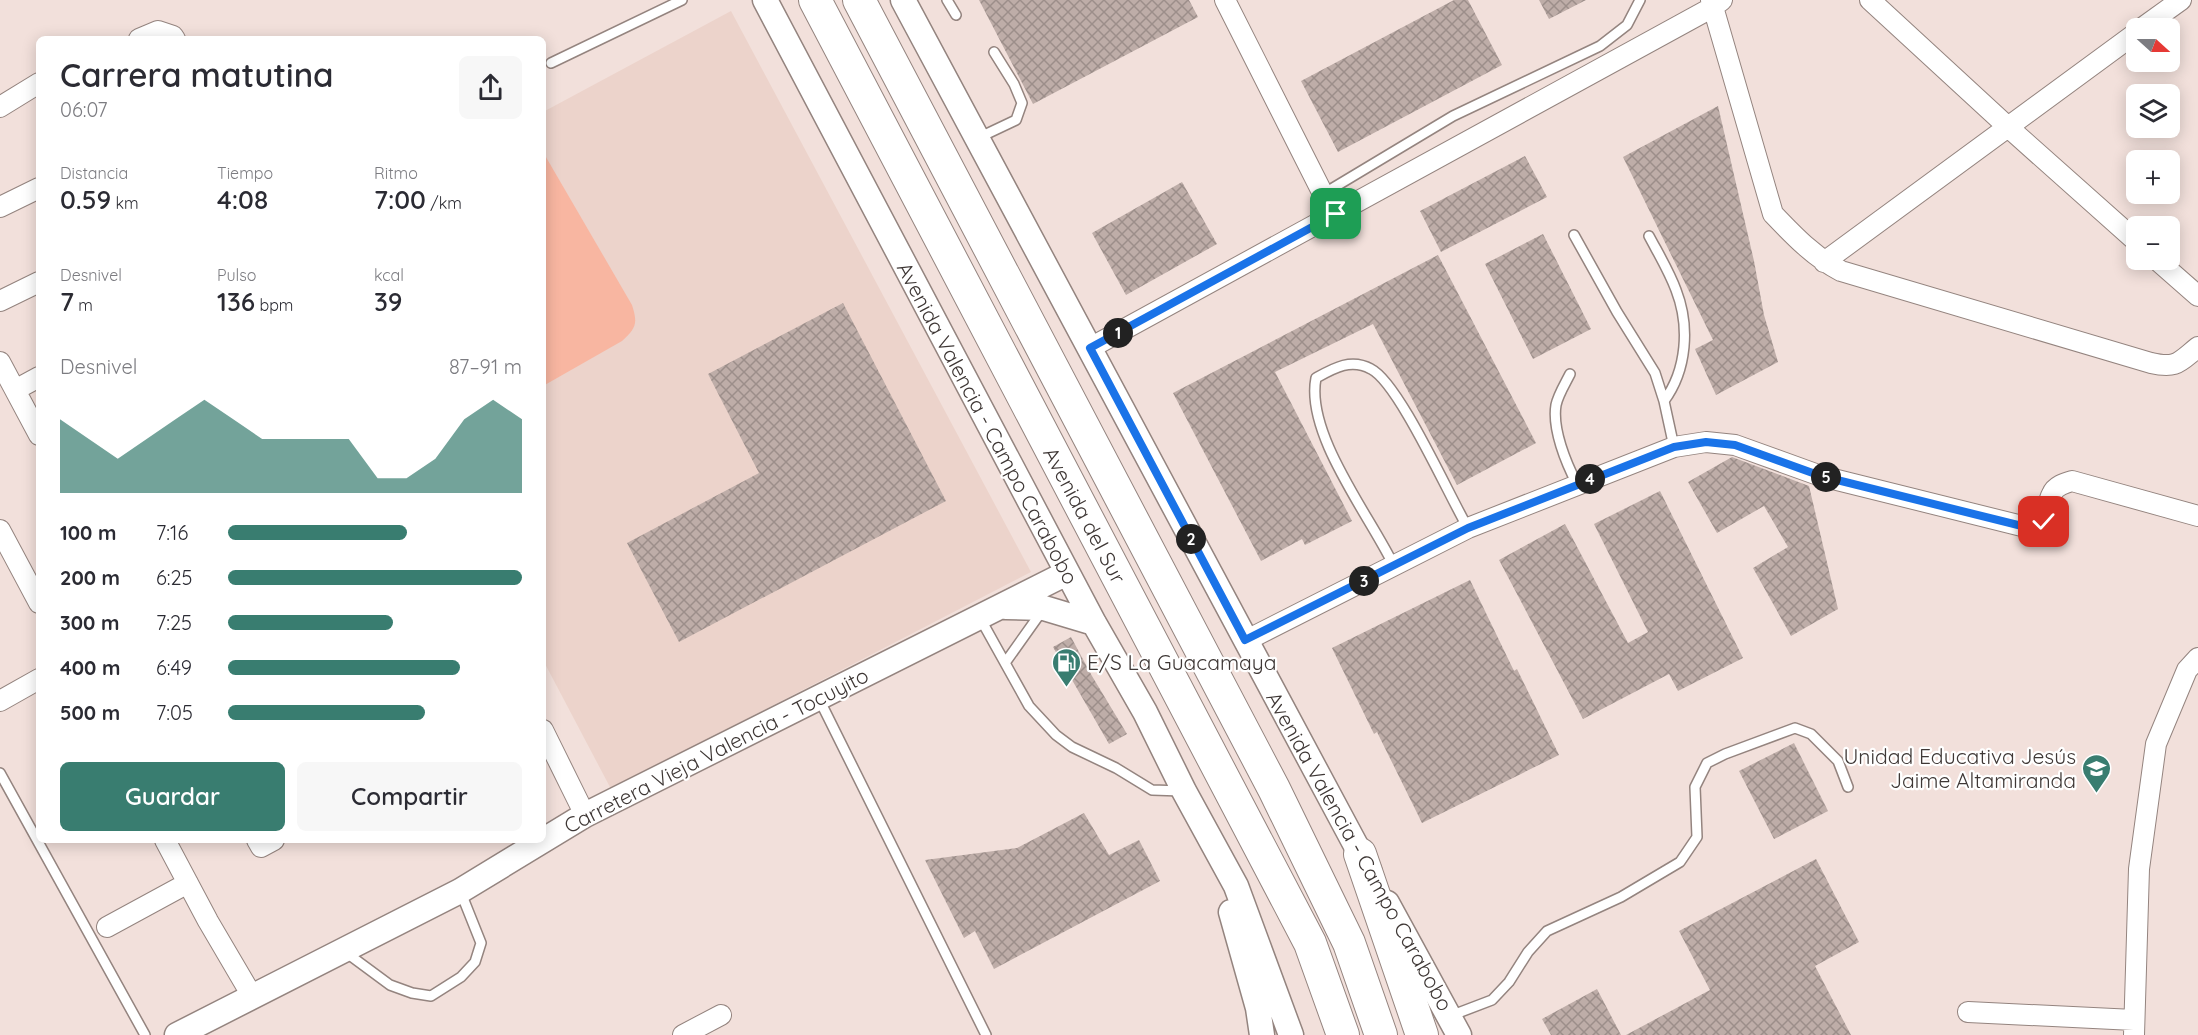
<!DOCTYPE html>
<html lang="es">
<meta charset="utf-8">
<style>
:root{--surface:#fff;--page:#f7f7f7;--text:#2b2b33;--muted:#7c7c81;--accent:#397d70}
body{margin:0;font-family:Quicksand,sans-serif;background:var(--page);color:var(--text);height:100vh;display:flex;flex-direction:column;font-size:22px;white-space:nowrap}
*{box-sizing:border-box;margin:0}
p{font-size:20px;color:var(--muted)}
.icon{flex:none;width:33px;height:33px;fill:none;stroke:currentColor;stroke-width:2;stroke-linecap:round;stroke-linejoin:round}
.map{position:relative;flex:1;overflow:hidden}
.drawer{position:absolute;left:36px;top:36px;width:510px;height:807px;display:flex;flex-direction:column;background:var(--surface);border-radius:9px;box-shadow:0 3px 15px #0003}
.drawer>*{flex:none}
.needle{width:39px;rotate:111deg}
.buttons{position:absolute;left:2126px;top:18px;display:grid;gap:12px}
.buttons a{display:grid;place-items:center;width:54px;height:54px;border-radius:9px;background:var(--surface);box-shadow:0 3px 15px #0003;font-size:30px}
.pin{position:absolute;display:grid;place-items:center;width:51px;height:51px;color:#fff;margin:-26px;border-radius:12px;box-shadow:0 3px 9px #0006}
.km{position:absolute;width:30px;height:30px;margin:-15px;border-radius:50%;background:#222;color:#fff;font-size:16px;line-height:30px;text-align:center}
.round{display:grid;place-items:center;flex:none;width:63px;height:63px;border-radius:9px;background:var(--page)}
.overview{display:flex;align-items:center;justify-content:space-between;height:102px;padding:0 24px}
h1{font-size:33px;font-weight:600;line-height:45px}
.stats{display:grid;grid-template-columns:repeat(3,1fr);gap:9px;height:102px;padding:6px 24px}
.stats div{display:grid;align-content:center}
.stats b{font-size:26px;font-weight:600}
.stats small{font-size:16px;font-weight:400}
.stats p{font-size:16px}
.chart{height:168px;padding:12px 24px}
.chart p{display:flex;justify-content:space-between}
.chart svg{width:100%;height:108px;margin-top:6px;fill:var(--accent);opacity:.7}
.primary-button{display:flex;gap:12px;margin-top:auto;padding:12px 24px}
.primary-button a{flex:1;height:69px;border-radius:9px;background:var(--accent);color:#fff;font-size:24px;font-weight:600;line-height:69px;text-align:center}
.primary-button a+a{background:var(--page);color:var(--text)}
ul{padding:0 24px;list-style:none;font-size:20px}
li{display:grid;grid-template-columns:96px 72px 1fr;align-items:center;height:45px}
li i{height:15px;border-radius:8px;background:var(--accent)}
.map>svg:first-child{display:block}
.built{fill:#ecd3cb}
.green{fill:#f8b6a1}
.building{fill:url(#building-cross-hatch)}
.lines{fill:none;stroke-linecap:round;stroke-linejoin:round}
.service-casing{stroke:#94847f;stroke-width:12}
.minor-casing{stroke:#94847f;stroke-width:22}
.tertiary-casing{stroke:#94847f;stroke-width:27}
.trunk-casing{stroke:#94847f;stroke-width:34}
.service{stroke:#fff;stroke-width:9}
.minor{stroke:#fff;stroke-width:20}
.tertiary{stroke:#fff;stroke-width:24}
.trunk{stroke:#fff;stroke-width:32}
.route-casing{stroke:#fff;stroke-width:12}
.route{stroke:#1a73e8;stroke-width:8}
.labels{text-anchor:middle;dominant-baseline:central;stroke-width:4.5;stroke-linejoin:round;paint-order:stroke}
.street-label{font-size:21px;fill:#3e3735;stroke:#fff}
.poi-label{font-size:21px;fill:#3e3735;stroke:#fff;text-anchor:start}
</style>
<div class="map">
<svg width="2198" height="1035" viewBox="0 0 2198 1035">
<defs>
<pattern id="building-cross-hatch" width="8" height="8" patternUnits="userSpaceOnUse" patternTransform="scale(1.5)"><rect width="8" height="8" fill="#beada8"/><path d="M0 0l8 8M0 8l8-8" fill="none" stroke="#9c8e8a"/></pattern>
</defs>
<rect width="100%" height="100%" fill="#f2e0db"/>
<path class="built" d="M 731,11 L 1031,572 L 611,789 L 543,660 L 543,112 Z"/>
<path class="green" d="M 543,152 L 632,305 C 638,324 636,328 622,341 L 543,386 Z"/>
<path class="building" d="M 979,0 L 1189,0 L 1198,17 L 1033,104 Z
M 1454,0 L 1468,0 L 1502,65 L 1338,152 L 1301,81 Z
M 1539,0 L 1586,0 L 1549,19 Z
M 1718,106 L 1754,261 L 1764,315 L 1778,362 L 1716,395 L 1695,349 L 1713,340 L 1623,157 Z
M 1525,156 L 1547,197 L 1441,252 L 1420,211 Z
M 1182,182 L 1217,244 L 1126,295 L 1092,233 Z
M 1543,234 L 1591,329 L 1533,359 L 1485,264 Z
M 1438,255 L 1536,443 L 1457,485 L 1373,324 L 1275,372 L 1352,521 L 1305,545 L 1302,539 L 1261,561 L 1173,393 Z
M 843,303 L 946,501 L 679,642 L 627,543 L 759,473 L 708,374 Z
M 1732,457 L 1809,486 L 1838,609 L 1791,636 L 1753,568 L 1788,547 L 1764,506 L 1717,533 L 1688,482 Z
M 1660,491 L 1743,658 L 1678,691 L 1669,674 L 1583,719 L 1499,560 L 1565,524 L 1628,643 L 1648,632 L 1594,524 Z
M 1470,580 L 1514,671 L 1517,669 L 1559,755 L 1422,823 L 1377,732 L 1374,734 L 1332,648 Z
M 1071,637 L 1092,676 L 1127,734 L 1109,744 L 1053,647 Z
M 1794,743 L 1828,811 L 1774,839 L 1739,771 Z
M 1084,813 L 1109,855 L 1139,840 L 1160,881 L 994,969 L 975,931 L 964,938 L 925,860 L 1017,848 Z
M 1816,859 L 1859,942 L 1815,966 L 1851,1035 L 1626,1035 L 1710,990 L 1679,931 Z
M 1597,989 L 1621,1035 L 1551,1035 L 1542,1019 Z"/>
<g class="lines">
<defs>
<path id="service" d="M 947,0 L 956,15
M 551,63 L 682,0
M 978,138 L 1016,120 L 1022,103 L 1014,84 L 994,52
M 1323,194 L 1453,116 L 1600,46 L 1627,25 L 1640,0
M 1574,235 L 1617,312 L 1655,373 L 1664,401 L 1674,447
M 1649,236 C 1658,253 1669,271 1676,290 C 1690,326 1687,370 1664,401
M 1570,374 C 1565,384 1558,395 1556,405 C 1552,429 1566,463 1577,484
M 1394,566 C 1370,516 1305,434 1316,378 C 1334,368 1351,358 1371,369 C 1399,383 1449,496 1468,528
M 980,618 L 1029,706 L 1056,735 L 1072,747 L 1116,768 L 1152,790 L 1182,791
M 1005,663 L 1042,611
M 819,699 L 986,1035
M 0,773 L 145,1035
M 344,951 L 390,985 L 412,993 L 431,996 L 461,977 L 475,962 L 481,943 L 461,893
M 1450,1016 L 1492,1000 L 1509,982 L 1528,952 L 1547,931 L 1621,897 L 1680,862 L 1697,837 L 1695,787 L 1707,763 L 1725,754 L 1795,728 L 1811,734 L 1838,761 L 1848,787"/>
<path id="minor" d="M 1225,0 L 1323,194 L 1336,214
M 1711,0 L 1773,214 C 1794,236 1814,257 1841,271 L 2151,363 C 2177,369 2179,362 2198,347
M 1870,0 L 2008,127 L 2136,241
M 2142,28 L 2181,0
M 139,39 L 158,31 L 173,36 L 175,39
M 0,107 L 39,83
M 0,207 L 39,188
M 2157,260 L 2198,296
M 1824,262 L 2136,33
M 0,301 L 39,282
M 1090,348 L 1713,7 L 1722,0
M 0,362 L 39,435
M 15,390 L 39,377
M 0,530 L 39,603
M 1245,641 L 1468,528 L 1674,447 L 1706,442 L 1735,445 L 1821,476 L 2030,528 C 2051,523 2044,509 2052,494 C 2055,486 2065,483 2072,481 L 2198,516
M 0,701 L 39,679
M 543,730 L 585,815
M 165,840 L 208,921 L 252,996
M 257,840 L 261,847 L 274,840
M 107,927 L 188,883
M 1968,1012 L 2134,1020
M 683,1035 L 721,1015
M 2134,1035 L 2139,869 L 2156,744 L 2187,670 L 2198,658"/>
<path id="tertiary" d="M 765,0 L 1094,623 L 1145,712 L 1184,791 L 1236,886 L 1291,1035
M 903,0 L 1369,870
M 1006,607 L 1044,608 L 1094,623
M 1387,903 L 1459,1035
M 1231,912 L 1258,1008 L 1262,1035
M 177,1035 L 460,891 L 585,815 L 1067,573"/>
<path id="trunk" d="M 815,0 L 1310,943 L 1343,1035
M 859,0 L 1274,789 L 1349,943 L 1381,1035
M 1360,854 L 1422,1035"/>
</defs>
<use href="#service" class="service-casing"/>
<use href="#minor" class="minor-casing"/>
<use href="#tertiary" class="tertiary-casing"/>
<use href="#trunk" class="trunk-casing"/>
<use href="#service" class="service"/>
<use href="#minor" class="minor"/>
<use href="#tertiary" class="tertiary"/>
<use href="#trunk" class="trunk"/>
</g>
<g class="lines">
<defs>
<path id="route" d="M 1336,214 L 1090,348 L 1245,640 L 1468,528 L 1674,447 L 1706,442 L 1735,445 L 1821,476 L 2030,528 L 2039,526 L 2044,522"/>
</defs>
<use href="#route" class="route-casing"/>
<use href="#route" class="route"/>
</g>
<defs>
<symbol id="fuel-pin" viewBox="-11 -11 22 30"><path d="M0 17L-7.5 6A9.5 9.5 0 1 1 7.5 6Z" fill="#397d70" stroke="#fff"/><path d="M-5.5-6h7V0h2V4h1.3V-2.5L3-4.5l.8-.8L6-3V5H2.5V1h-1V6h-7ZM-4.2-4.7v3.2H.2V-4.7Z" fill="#fff"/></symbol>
<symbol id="school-pin" viewBox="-11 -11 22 30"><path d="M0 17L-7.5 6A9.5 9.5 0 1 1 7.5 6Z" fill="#397d70" stroke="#fff"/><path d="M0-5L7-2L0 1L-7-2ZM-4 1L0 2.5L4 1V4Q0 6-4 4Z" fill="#fff"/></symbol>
</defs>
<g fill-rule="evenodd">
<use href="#fuel-pin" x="1050" y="646" width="33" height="45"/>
<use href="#school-pin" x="2080" y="752" width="33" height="45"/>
</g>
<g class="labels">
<g class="street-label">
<text transform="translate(988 423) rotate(62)">Avenida Valencia - Campo Carabobo</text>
<text transform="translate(1085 515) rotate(62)">Avenida del Sur</text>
<text transform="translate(716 750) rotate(-27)">Carretera Vieja Valencia - Tocuyito</text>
<text transform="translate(1360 851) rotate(61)">Avenida Valencia - Campo Carabobo</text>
</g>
<g class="poi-label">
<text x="1087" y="662">E/S La Guacamaya</text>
<text x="2076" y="756" text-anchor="end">Unidad Educativa Jesús<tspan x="2076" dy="24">Jaime Altamiranda</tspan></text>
</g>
</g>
</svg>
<div class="buttons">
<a><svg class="needle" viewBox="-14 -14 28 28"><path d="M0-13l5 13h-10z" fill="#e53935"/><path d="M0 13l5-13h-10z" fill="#7c7c81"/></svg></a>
<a><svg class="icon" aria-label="layers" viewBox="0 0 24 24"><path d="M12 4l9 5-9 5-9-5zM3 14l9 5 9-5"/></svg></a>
<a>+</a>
<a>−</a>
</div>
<div class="pin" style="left:1336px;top:214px;background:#1e9e55"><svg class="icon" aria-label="arrive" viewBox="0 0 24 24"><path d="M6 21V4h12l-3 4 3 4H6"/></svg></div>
<div class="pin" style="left:2044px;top:522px;background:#d93025"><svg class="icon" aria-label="check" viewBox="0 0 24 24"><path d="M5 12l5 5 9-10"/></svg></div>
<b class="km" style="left:1118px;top:333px">1</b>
<b class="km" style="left:1191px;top:539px">2</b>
<b class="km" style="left:1364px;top:581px">3</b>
<b class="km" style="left:1590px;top:479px">4</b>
<b class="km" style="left:1826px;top:477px">5</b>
<section class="drawer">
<div class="overview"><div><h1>Carrera matutina</h1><p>06:07</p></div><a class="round"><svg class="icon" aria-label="share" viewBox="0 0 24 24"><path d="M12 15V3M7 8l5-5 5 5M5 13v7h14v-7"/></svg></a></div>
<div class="stats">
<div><p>Distancia</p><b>0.59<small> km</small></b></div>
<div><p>Tiempo</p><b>4:08</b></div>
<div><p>Ritmo</p><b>7:00<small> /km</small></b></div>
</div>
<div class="stats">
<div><p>Desnivel</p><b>7<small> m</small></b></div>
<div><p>Pulso</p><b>136<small> bpm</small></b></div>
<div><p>kcal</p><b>39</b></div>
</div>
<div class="chart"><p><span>Desnivel</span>87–91 m</p>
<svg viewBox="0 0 160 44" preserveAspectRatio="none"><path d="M0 44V14L10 22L20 30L30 22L40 14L50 6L60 14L70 22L80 22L90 22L100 22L110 38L120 38L130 30L140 14L150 6L160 14V44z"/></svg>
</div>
<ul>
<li><b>100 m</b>7:16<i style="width:61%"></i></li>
<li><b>200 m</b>6:25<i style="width:100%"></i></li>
<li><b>300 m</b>7:25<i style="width:56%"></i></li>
<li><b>400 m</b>6:49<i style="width:79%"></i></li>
<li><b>500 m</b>7:05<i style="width:67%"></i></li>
</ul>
<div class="primary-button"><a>Guardar</a><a>Compartir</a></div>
</section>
</div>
